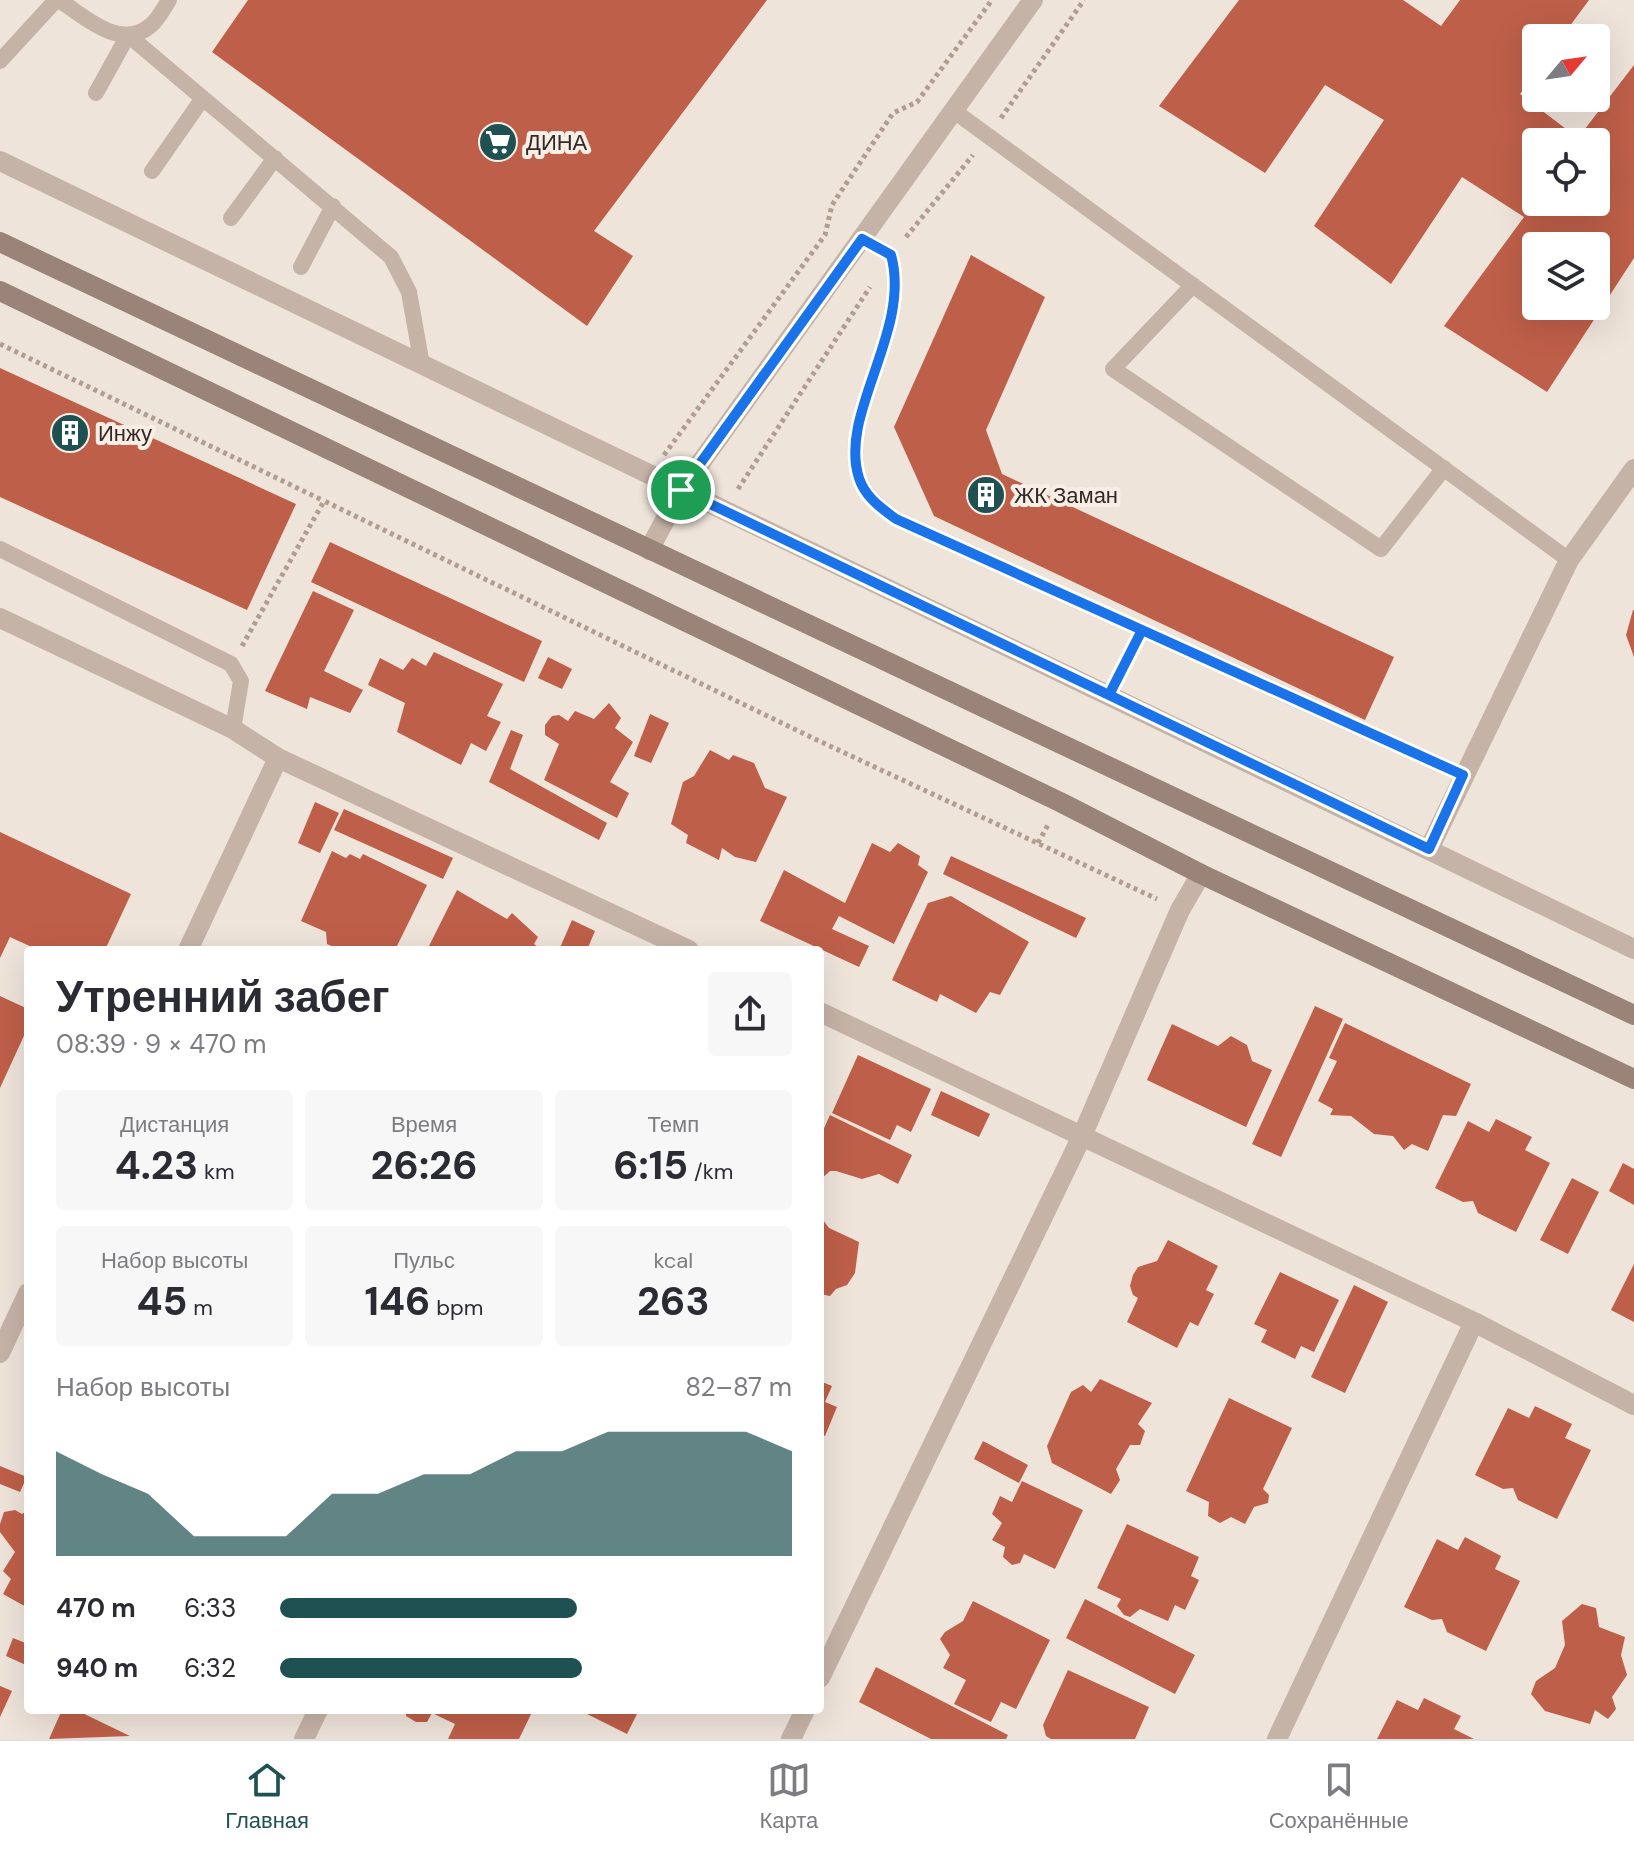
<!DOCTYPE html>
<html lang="ru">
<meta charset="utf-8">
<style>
:root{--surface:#fff;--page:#f7f7f7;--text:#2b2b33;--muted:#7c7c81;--line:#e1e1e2;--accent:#1f5152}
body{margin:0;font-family:"DM Sans",sans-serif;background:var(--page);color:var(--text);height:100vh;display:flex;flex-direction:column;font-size:30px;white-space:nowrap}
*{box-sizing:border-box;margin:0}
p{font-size:26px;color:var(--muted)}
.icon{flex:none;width:44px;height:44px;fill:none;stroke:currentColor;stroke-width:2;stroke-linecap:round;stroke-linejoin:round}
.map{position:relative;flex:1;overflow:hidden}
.side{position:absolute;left:24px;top:946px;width:800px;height:768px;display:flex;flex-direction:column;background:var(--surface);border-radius:8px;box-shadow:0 8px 32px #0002}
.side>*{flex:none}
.needle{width:52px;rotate:61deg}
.tools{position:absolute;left:1522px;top:24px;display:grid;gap:16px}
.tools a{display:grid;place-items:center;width:88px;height:88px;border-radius:8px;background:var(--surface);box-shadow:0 8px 32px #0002;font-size:40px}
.pin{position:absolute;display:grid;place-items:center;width:68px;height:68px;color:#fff;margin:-34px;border:4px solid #fff;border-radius:50%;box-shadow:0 2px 8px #0007}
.round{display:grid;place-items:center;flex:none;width:84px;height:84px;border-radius:8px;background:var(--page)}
.summary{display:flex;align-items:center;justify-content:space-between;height:136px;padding:0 32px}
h1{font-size:44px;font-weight:700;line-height:60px}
.metrics{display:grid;grid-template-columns:repeat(3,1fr);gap:12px;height:136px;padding:8px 32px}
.metrics div{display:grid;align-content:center;border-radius:8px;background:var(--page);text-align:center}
.metrics b{font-size:40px;font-weight:700}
.metrics small{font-size:22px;font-weight:400}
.metrics p{font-size:22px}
.chart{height:224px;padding:16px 32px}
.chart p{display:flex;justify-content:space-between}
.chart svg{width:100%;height:144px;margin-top:8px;fill:var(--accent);opacity:.7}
ul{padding:0 32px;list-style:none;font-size:26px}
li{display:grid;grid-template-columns:128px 96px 1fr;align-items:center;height:60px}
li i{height:20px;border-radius:10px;background:var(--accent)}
.dock{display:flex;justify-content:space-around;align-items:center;height:112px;border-top:2px solid var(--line);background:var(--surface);font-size:22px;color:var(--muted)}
.dock a{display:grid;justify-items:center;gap:4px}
.dock .on{color:var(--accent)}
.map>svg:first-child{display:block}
.building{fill:#be5f49;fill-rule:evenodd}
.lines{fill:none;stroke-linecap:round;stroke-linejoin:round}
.path{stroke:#b29d91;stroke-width:5;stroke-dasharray:4 4;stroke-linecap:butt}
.service{stroke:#c6b3a7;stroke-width:16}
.minor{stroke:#c6b3a7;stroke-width:20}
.secondary{stroke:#9a8378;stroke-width:20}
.route-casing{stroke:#fff;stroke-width:16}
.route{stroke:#1a73e8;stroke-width:10}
.labels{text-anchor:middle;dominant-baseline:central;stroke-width:8;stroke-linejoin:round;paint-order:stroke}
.poi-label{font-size:22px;fill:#332a27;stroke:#f8eee5;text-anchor:start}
</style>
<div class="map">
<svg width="1634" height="1739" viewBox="0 0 1634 1739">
<rect width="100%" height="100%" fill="#efe4da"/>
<path class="building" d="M 248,0 L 767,0 L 594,231 L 633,256 L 587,326 L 212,52 Z
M 1239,0 L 1403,0 L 1441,26 L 1460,0 L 1589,0 L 1561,38 L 1536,38 L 1536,73 L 1520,94 L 1578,138 L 1634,65 L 1634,258 L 1547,392 L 1444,326 L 1524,217 L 1462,177 L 1391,284 L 1314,226 L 1384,120 L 1325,85 L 1265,173 L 1159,106 ZM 1536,142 L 1596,142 L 1596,202 L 1536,202 ZM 1536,246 L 1596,246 L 1596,306 L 1536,306 Z
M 971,255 L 1045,297 L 986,430 L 1002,474 L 1394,657 L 1365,720 L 934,516 L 894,427 Z
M 0,368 L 296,504 L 247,610 L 0,497 Z
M 330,542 L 542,641 L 524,682 L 311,582 Z
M 313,591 L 354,610 L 324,671 L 363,690 L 350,713 L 310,697 L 307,709 L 265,691 Z
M 1633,610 L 1634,610 L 1634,657 L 1626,635 Z
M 434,652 L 503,684 L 487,716 L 501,722 L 486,751 L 471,743 L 461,765 L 397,732 L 405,703 L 368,685 L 380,658 L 403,670 L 412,658 L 426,666 Z
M 548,657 L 572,669 L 562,689 L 538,678 Z
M 609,703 L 621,718 L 615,728 L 633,742 L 610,782 L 629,793 L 617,818 L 544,780 L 559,744 L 545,735 L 545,725 L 552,716 L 559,715 L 568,721 L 575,711 L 594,719 Z
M 650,714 L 669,723 L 651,763 L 634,756 Z
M 511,730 L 523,735 L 510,769 L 607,823 L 599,840 L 489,782 Z
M 710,750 L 729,760 L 733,755 L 754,763 L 765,788 L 787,797 L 756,862 L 735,857 L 722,848 L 719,860 L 686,843 L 688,835 L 671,824 L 683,782 L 694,776 Z
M 315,802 L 339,813 L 320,853 L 298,843 Z
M 344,809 L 453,858 L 443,879 L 334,830 Z
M 0,832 L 131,894 L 105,950 L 38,950 L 10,937 L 0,958 Z
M 872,843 L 890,852 L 898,843 L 920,856 L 918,865 L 928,872 L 894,944 L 839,916 L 832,929 L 869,946 L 859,967 L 760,921 L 784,870 L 845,903 Z
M 332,851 L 346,858 L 350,854 L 360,859 L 363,854 L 427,885 L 395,950 L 340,950 L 327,944 L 326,932 L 301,921 Z
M 951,856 L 1086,918 L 1076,938 L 943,874 Z
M 457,890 L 507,919 L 512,913 L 538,937 L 534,944 L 542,950 L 427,950 Z
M 951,896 L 1029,942 L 1000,995 L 990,992 L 976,1013 L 940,994 L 937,1002 L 892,980 L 928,903 Z
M 572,920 L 595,931 L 587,950 L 559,950 Z
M 0,996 L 28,1009 L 28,1027 L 0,1088 Z
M 1315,1006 L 1343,1019 L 1281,1157 L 1252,1144 Z
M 1345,1023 L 1471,1084 L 1456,1116 L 1443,1115 L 1428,1151 L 1412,1144 L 1404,1150 L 1393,1136 L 1374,1134 L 1351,1116 L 1330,1115 L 1333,1109 L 1318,1101 L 1337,1061 L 1329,1058 Z
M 1172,1024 L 1218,1046 L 1231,1036 L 1247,1045 L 1252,1061 L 1272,1070 L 1246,1127 L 1147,1080 Z
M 858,1055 L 931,1089 L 911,1132 L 897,1125 L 890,1140 L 832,1113 Z
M 941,1091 L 990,1114 L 979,1137 L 931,1115 Z
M 830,1115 L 912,1155 L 898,1184 L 879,1174 L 862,1179 L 836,1171 L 830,1171 L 820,1180 L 820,1137 Z
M 1496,1119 L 1532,1137 L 1525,1150 L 1550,1163 L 1516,1232 L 1478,1213 L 1473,1201 L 1463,1202 L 1435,1188 L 1468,1121 L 1489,1132 Z
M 1623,1163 L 1634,1169 L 1634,1205 L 1609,1191 Z
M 1572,1178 L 1599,1192 L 1568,1254 L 1540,1240 Z
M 820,1216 L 829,1228 L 859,1242 L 855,1273 L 847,1285 L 836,1289 L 830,1296 L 820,1294 Z
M 1168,1240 L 1218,1266 L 1206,1290 L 1214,1294 L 1198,1326 L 1190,1322 L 1177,1348 L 1127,1322 L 1138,1298 L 1133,1295 L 1130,1286 L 1133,1275 L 1138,1267 L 1157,1261 Z
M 1634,1264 L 1634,1322 L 1611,1310 Z
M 1280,1272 L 1339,1300 L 1314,1352 L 1301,1346 L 1295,1359 L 1261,1342 L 1267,1330 L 1254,1324 Z
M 1354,1285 L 1388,1302 L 1345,1393 L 1311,1377 Z
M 1100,1379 L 1152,1403 L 1138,1424 L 1145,1431 L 1140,1445 L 1130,1445 L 1116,1469 L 1120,1480 L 1111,1494 L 1052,1463 L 1047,1446 L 1071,1392 L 1083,1385 L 1091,1392 Z
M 820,1381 L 832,1386 L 825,1402 L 837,1407 L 825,1436 L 820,1434 Z
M 1229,1398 L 1292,1428 L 1263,1489 L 1269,1495 L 1268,1503 L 1254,1507 L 1245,1524 L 1231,1517 L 1220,1523 L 1208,1516 L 1209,1502 L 1186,1491 Z
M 1535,1406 L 1572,1424 L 1565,1438 L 1591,1450 L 1557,1519 L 1518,1500 L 1513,1488 L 1503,1489 L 1475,1475 L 1508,1408 L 1529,1418 Z
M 983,1441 L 1028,1465 L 1019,1483 L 974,1459 Z
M 0,1466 L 27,1477 L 20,1492 L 0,1484 Z
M 1022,1481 L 1083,1510 L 1055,1569 L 1024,1554 L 1020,1563 L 1012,1565 L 1003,1557 L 1005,1547 L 992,1540 L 1002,1523 L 992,1514 L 1000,1496 L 1012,1502 Z
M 15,1510 L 22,1514 L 28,1510 L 28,1608 L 3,1594 L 11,1579 L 3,1571 L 15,1552 L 0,1532 L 0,1524 L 4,1512 Z
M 1127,1524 L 1199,1557 L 1191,1576 L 1199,1580 L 1185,1610 L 1175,1605 L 1168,1621 L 1140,1609 L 1130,1617 L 1124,1615 L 1117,1606 L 1121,1599 L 1097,1588 Z
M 1465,1537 L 1501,1556 L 1495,1569 L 1520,1581 L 1486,1651 L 1447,1632 L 1442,1619 L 1432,1620 L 1404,1607 L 1437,1539 L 1458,1550 Z
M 1085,1599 L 1195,1655 L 1175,1694 L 1066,1638 Z
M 973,1601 L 1050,1640 L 1016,1709 L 1001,1702 L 991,1722 L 954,1704 L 966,1680 L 943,1668 L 950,1655 L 940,1639 L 945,1632 L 963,1621 Z
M 1582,1604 L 1596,1608 L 1599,1627 L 1625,1637 L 1621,1655 L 1627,1675 L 1612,1697 L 1616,1709 L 1608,1719 L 1595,1710 L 1590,1724 L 1545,1711 L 1531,1694 L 1536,1681 L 1555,1668 L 1565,1645 L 1562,1621 Z
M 13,1638 L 28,1644 L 28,1666 L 6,1656 Z
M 876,1667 L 1008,1735 L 1006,1739 L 931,1739 L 859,1702 Z
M 1068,1670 L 1149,1707 L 1135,1739 L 1051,1739 L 1046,1736 L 1043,1725 Z
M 0,1686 L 12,1691 L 0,1717 Z
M 1424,1698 L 1461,1716 L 1454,1729 L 1474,1739 L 1377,1739 L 1397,1700 L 1418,1710 Z
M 62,1710 L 76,1710 L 130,1736 L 49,1739 Z
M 406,1710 L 533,1710 L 519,1739 L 448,1739 L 455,1724 L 432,1713 L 427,1722 L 416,1722 L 406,1716 Z
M 579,1710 L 639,1710 L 627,1734 Z"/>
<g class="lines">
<path class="path" d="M 1001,118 L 1084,0
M 906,237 L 973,155
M 0,344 L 324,501
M 664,455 L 825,235 L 832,205 L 893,113 L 917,102 L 992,0
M 738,489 L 870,287
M 242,646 L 324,501 L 817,740 L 1157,899
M 1120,673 L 1132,650
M 1038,843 L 1049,823"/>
<path class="service" d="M 59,0 C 84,16 120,51 150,26 C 158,20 164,8 169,0
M 0,61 L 56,0
M 96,93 L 128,35 L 391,257 L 409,292 L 422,365
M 954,111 L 1569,560
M 152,171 L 203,98
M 231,218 L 275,158
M 862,239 L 891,255 C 912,331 838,413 859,478 C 866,497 881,508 896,519 L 1463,775
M 301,267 L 333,206
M 1193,285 L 1113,369 L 1381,549 L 1444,468
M 0,549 L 231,664 L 241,681 L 233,729"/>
<path class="minor" d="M 0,161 L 1634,949
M 649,550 L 681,490 L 1033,0
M 0,618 L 233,729 L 278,758 L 689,950
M 1429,849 L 1569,560 L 1634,469
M 188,950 L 278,758
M 820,1012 L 1474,1322 L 1634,1405
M 0,1353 L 28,1293
M 820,1678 L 1082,1136 L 1180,910 L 1201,874
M 304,1739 L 318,1710
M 791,1739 L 805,1710
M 1277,1739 L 1474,1322"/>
<path class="secondary" d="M 0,242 L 1634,1015
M 0,291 L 1060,802 L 1201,874 L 1634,1079"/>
</g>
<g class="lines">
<defs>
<path id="route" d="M 681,490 L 1109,695 L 1142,630 L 1463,775 L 1429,849 L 1109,695 L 1142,630 L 896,519 C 881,508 865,497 859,478 C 838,413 912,331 891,255 L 862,239 L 681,490"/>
</defs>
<use href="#route" class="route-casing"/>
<use href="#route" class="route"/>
</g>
<defs>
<symbol id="supermarket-disc" viewBox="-11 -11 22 22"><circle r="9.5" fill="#1f5152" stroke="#f8eee5"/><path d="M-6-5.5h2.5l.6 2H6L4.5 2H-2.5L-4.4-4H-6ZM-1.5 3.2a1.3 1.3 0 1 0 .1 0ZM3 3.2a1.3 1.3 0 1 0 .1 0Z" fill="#fff"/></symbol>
<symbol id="building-disc" viewBox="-11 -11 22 22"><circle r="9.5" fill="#1f5152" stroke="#f8eee5"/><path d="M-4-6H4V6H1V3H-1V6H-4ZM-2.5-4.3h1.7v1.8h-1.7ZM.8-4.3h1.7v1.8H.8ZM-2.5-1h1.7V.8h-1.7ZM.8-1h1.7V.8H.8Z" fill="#fff"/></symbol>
</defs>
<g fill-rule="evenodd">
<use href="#supermarket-disc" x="476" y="120" width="44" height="44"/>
<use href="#building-disc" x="48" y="411" width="44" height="44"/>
<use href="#building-disc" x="964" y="473" width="44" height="44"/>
</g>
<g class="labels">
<g class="poi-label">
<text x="526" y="142">ДИНА</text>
<text x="98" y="433">Инжу</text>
<text x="1014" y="495">ЖК Заман</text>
</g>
</g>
</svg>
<div class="tools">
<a><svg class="needle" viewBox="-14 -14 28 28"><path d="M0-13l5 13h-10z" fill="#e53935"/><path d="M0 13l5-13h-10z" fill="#7c7c81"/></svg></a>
<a><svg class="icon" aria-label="locate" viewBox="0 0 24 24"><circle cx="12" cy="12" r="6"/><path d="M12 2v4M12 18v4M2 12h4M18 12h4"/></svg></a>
<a><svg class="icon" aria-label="layers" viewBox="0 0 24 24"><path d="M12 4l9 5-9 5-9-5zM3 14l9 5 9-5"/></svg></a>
</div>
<div class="pin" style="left:681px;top:490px;background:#1e9e55"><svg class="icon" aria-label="arrive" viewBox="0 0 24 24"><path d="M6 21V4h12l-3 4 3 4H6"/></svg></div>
<section class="side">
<div class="summary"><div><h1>Утренний забег</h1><p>08:39 · 9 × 470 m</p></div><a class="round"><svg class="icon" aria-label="share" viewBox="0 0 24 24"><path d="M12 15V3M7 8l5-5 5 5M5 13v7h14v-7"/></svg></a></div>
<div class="metrics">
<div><p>Дистанция</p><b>4.23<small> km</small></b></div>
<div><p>Время</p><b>26:26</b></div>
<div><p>Темп</p><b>6:15<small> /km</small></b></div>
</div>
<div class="metrics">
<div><p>Набор высоты</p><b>45<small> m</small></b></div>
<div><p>Пульс</p><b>146<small> bpm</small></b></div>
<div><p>kcal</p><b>263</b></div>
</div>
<div class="chart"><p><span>Набор высоты</span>82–87 m</p>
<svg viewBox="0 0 160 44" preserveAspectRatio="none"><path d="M0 44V12L10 19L20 25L30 38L40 38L50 38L60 25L70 25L80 19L90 19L100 12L110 12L120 6L130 6L140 6L150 6L160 12V44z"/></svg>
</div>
<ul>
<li><b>470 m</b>6:33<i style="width:58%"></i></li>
<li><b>940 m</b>6:32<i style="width:59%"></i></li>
</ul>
</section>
</div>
<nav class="dock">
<a class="on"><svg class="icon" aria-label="home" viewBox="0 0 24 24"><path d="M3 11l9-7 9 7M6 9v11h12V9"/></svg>Главная</a>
<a><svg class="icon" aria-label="map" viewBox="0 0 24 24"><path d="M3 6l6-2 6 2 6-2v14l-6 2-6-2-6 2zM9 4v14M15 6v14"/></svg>Карта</a>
<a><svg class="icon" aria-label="saved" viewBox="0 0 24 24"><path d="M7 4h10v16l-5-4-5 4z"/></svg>Сохранённые</a>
</nav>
